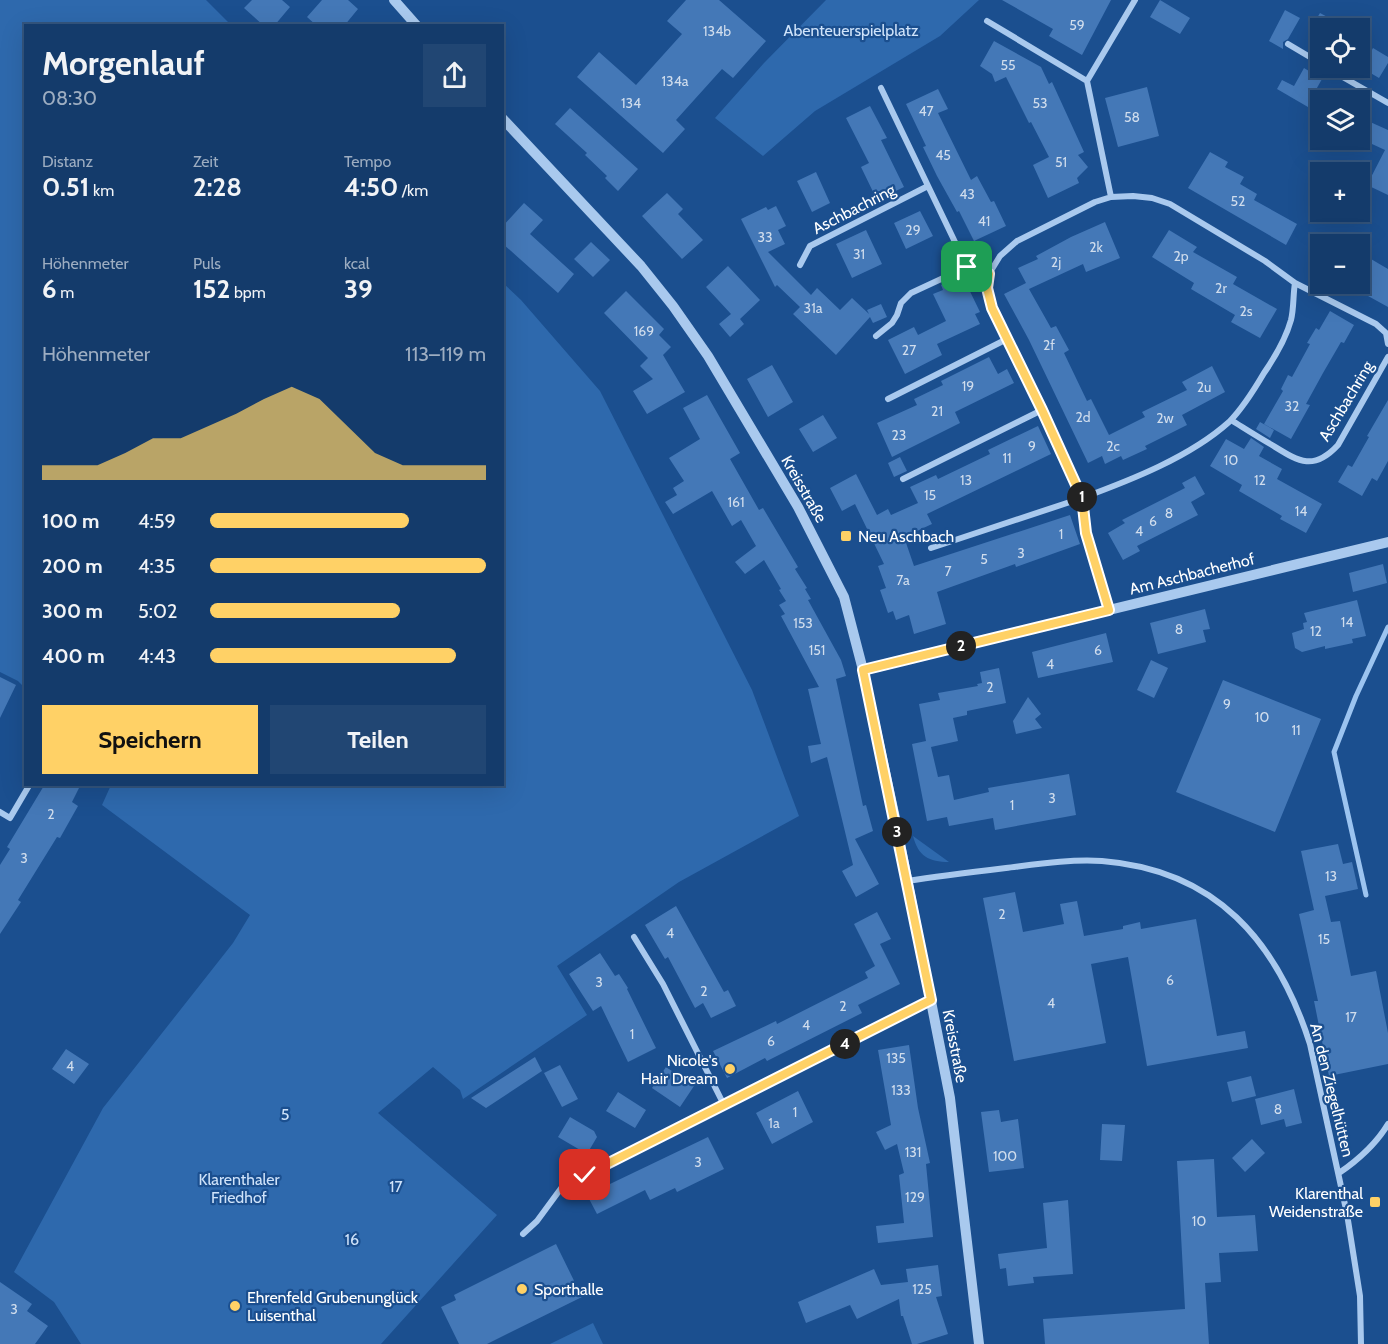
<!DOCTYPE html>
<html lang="de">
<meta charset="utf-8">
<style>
:root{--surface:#143b6b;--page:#214673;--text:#f1f3f6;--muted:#9dadc1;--line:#33557e;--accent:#ffd166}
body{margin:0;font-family:Cabin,sans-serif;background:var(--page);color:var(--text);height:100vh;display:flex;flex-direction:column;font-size:22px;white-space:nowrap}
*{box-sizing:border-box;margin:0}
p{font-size:20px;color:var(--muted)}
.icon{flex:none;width:33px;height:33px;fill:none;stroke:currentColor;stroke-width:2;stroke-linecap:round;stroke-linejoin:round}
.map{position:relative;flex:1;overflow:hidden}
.side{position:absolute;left:24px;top:24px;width:480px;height:762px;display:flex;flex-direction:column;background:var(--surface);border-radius:0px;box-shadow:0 6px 24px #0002,0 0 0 2px var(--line)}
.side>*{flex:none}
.tools{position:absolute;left:1310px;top:18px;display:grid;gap:12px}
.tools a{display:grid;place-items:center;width:60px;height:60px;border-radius:0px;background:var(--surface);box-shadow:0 6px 24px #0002,0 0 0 2px var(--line);font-size:30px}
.pin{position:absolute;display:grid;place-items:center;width:51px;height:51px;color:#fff;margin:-26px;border-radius:12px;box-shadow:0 3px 9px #0006}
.km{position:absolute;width:30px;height:30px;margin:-15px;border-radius:50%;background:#222;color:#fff;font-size:16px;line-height:30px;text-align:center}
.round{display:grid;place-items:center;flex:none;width:63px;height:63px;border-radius:0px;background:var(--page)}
.head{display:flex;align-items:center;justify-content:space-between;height:102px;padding:0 18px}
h1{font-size:33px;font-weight:700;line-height:45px}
.stats{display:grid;grid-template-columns:repeat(3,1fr);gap:9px;height:102px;padding:6px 18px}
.stats div{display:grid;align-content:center}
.stats b{font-size:26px;font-weight:700}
.stats small{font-size:16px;font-weight:400}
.stats p{font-size:16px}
.chart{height:168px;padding:12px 18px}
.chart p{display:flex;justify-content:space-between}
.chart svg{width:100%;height:108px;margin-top:6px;fill:var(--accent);opacity:.7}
.button{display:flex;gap:12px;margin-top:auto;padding:12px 18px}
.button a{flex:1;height:69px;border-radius:0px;background:var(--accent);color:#111;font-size:24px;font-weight:700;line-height:69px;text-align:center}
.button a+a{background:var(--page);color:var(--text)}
ul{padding:0 18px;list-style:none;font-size:20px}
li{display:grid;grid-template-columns:96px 72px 1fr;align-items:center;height:45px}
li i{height:15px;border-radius:8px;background:var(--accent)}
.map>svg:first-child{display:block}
.green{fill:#2e69ad}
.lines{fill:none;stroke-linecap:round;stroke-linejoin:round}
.stream{stroke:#9cc4f0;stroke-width:5}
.building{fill:#4478b7}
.minor{stroke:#a9c9ee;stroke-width:6}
.tertiary{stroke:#a9c9ee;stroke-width:10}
.route-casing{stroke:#fff;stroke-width:12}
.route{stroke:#ffd166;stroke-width:8}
.poi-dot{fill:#ffd166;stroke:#1b4f8f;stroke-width:2}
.labels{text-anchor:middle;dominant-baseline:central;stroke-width:4.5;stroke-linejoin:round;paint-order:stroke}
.number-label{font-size:14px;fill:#d0dded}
.park-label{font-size:16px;fill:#cfe3fa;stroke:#1b4f8f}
.street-label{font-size:16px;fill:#fff;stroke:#1b4f8f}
.poi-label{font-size:16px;fill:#fff;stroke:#1b4f8f;text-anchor:start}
</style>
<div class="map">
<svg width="1388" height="1344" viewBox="0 0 1388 1344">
<rect width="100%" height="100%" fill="#1b4f8f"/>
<path class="green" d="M 0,0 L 206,0 L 231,25 L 26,26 L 25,688 L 18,681 L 0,672 Z
M 826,0 L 979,0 L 940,36 L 815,111 L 763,156 L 715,118 L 764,63 Z
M 503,283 L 521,300 L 600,391 L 752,690 L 799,816 L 679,882 L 557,966 L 587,1015 L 463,1099 L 460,1090 L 433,1067 L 378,1113 L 497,1215 L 381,1344 L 81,1344 L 54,1302 L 14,1272 L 103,1108 L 233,943 L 250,915 L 102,805 L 111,785 L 502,784 Z
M 913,836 L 949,862 C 929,862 918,856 913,836 Z
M 593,1323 L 603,1344 L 550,1344 Z"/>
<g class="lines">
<path class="stream" d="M 1366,895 L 1334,752 L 1356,696 L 1388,627"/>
</g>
<path class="building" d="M 252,0 L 282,0 L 290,7 L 274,26 L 264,26 L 244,8 Z
M 322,0 L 348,0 L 358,9 L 344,26 L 317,26 L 307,17 Z
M 686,0 L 719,0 L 766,41 L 733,78 L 722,69 L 676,120 L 685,129 L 663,153 L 577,77 L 599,52 L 636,85 L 682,34 L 667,21 Z
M 1002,0 L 1111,0 L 1082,55 L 1049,36 L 1053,29 Z
M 1160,0 L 1190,18 L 1180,34 L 1150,17 Z
M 1285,10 L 1300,18 L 1288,39 L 1283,42 L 1283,49 L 1269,41 Z
M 1320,13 L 1348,28 L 1311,28 Z
M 994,41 L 1041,67 L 1049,84 L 1052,82 L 1084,152 L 1078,155 L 1088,167 L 1077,178 L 1079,183 L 1048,198 L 1033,165 L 1049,157 L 1031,122 L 1029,123 L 1006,77 L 995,82 L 992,74 L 980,66 Z
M 1373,48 L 1388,57 L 1388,63 L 1379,78 L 1362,68 Z
M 1304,68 L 1322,79 L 1313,95 L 1320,98 L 1320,114 L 1277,89 L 1282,80 L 1294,86 Z
M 1147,87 L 1159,136 L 1118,147 L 1105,98 Z
M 938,89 L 948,109 L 938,113 L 971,180 L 977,176 L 991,202 L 994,201 L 1006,226 L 974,241 L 959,211 L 957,212 L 937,176 L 923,147 L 926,146 L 906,104 Z
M 870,106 L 887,138 L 881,140 L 904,187 L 877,200 L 861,167 L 869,163 L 846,118 Z
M 570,108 L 638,169 L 618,191 L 605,178 L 607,176 L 585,155 L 587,153 L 555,124 Z
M 1359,117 L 1388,130 L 1388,195 L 1367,185 L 1385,150 L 1359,138 Z
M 1210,152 L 1228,162 L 1225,167 L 1244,177 L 1240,184 L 1257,194 L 1254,200 L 1297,224 L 1286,245 L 1188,188 Z
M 816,172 L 830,203 L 812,212 L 797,181 Z
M 667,193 L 683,209 L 678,214 L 703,240 L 682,259 L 642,216 Z
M 524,203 L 543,220 L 530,234 L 574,274 L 558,293 L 502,243 L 502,227 Z
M 776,206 L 786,226 L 778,230 L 785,244 L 768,252 L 811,295 L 817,288 L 840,310 L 852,298 L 869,314 L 867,310 L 881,304 L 887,317 L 873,323 L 870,317 L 836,355 L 793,314 L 800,307 L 777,285 L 775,287 L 741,219 L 766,207 L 768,210 Z
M 920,211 L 933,236 L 906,249 L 894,223 Z
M 1105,222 L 1120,258 L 1086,272 L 1083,264 L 1029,289 L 1051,328 L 1056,326 L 1069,350 L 1064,353 L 1087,401 L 1091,399 L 1109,435 L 1145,417 L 1142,412 L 1187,390 L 1182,382 L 1212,366 L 1225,392 L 1182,415 L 1187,425 L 1145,446 L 1147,449 L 1123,460 L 1121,456 L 1105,464 L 1102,456 L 1088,463 L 1029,340 L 1004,294 L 1026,283 L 1018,268 L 1038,259 L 1036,256 L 1071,237 Z
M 866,230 L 882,264 L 852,278 L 836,244 Z
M 1169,230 L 1197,247 L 1193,252 L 1237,277 L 1233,284 L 1277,309 L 1260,338 L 1231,322 L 1235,315 L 1191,289 L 1194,283 L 1152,257 Z
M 591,242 L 610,260 L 593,277 L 574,259 Z
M 1359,252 L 1388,269 L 1388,307 L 1359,291 Z
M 728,266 L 760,300 L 740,319 L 744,324 L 730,337 L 719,324 L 731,314 L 706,287 Z
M 957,277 L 959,282 L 964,279 L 980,312 L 975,314 L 980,324 L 937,344 L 942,355 L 905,374 L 888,340 L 914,327 L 918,335 L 946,321 L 933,294 L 943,290 L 941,285 Z
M 626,291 L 664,329 L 659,335 L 671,347 L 663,355 L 685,392 L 647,414 L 633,391 L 653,379 L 640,366 L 648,358 L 604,313 Z
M 1330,311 L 1354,325 L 1344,343 L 1341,342 L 1323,373 L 1306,404 L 1310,405 L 1291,439 L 1264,424 L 1283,391 L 1281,389 L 1288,375 L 1292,377 L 1310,344 L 1307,343 L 1316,328 L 1319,330 Z
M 989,357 L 998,374 L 1007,369 L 1014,383 L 955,412 L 960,423 L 892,457 L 877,423 L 917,405 L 914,399 L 943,385 L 941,381 Z
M 772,365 L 793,402 L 768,417 L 747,379 Z
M 707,395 L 740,453 L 730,459 L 759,510 L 763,508 L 798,567 L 795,569 L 807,588 L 805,589 L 811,599 L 808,600 L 841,660 L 846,676 L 836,679 L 863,806 L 866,805 L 873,831 L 855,839 L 879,884 L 856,897 L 842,871 L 853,865 L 827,757 L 811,763 L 808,746 L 821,744 L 808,689 L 819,687 L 781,616 L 785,614 L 779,605 L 786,601 L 779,590 L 781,589 L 764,560 L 745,574 L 735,562 L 756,546 L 741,520 L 732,526 L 712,491 L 673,514 L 665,502 L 677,495 L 673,488 L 684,481 L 669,458 L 700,439 L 683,408 Z
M 1388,400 L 1388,461 L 1377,481 L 1372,478 L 1362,496 L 1338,482 L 1348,465 L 1352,467 L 1369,437 L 1367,436 Z
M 823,415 L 837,438 L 813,452 L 799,429 Z
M 1260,422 L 1274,430 L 1270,438 L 1256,429 Z
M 1038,426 L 1051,454 L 927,514 L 932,524 L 904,537 L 914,566 L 1070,515 L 1080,544 L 1016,567 L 1015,564 L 937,592 L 946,624 L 914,634 L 909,615 L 896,620 L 893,611 L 888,613 L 880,590 L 886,588 L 878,566 L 884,564 L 855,504 L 842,511 L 830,488 L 856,474 L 877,515 L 888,509 L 891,515 L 918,503 L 910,487 L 936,475 L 938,479 L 990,454 L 988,450 Z
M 1251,438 L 1264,447 L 1259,456 L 1282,469 L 1277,479 L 1322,504 L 1306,533 L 1280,519 L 1282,516 L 1239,491 L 1242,485 L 1210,466 L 1226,439 L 1244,449 Z
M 900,457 L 907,471 L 894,477 L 888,463 Z
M 1195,476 L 1205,494 L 1191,502 L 1198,515 L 1137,546 L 1140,551 L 1123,560 L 1108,533 L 1125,523 L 1122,520 L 1185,488 L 1182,483 Z
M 1383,564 L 1387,583 L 1353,592 L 1349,573 Z
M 1357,600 L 1366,636 L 1352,639 L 1353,643 L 1325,649 L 1325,646 L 1302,652 L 1295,648 L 1292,633 L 1304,629 L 1303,623 L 1307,622 L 1304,613 Z
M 1205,609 L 1210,629 L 1203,630 L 1206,642 L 1158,654 L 1150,623 Z
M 1106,633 L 1113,662 L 1038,678 L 1032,652 Z
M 1151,660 L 1168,668 L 1154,698 L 1137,690 Z
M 999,668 L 1006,703 L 967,711 L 967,715 L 953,718 L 958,741 L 931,747 L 938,777 L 949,775 L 954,800 L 989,792 L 988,788 L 1069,774 L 1076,815 L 995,830 L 993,818 L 949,826 L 947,817 L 927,821 L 912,744 L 926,741 L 919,704 L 940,700 L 938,693 L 978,686 L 977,684 L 982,683 L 980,672 Z
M 0,677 L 16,685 L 0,718 Z
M 1223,680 L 1321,719 L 1275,832 L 1176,792 Z
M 1028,697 L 1041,714 L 1035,719 L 1042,728 L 1016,734 L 1013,721 Z
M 45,784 L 81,784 L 72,802 L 78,806 L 60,838 L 57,837 L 18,900 L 21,902 L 0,934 L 0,865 L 10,849 L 7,847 Z
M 1338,844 L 1343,864 L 1352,862 L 1358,889 L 1325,896 L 1331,922 L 1340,921 L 1351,976 L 1376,971 L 1388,1033 L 1388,1064 L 1329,1076 L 1314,1001 L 1318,1001 L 1299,914 L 1314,910 L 1301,851 Z
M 1015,892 L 1023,932 L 1064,924 L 1060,904 L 1077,901 L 1084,936 L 1123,929 L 1123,926 L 1140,922 L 1141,929 L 1196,919 L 1217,1036 L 1245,1031 L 1248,1048 L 1147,1066 L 1128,957 L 1091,964 L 1106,1043 L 1014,1061 L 983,898 Z
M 676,906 L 724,992 L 728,990 L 736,1006 L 711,1018 L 703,1003 L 695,1008 L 668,957 L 665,959 L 645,925 Z
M 877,912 L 891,939 L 880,944 L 900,984 L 858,1005 L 862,1013 L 767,1061 L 765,1058 L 727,1078 L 713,1051 L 776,1021 L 777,1024 L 868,978 L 865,972 L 875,966 L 854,924 Z
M 600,953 L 615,976 L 619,974 L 628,988 L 627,989 L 656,1048 L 628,1062 L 601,1006 L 593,1011 L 569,974 Z
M 909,1045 L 918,1108 L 930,1163 L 926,1164 L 933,1237 L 878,1243 L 876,1226 L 904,1223 L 899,1175 L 904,1173 L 897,1144 L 885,1150 L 876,1132 L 891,1125 L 878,1050 Z
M 66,1049 L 89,1064 L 74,1084 L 52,1069 Z
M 535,1057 L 542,1071 L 486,1108 L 471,1098 Z
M 560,1065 L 578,1099 L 562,1107 L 544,1073 Z
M 666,1067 L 694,1086 L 680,1107 L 652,1088 Z
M 1251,1076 L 1256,1096 L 1232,1102 L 1227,1082 Z
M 1294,1089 L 1302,1123 L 1286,1127 L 1284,1119 L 1261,1125 L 1255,1099 Z
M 798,1091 L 813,1122 L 772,1144 L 756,1113 Z
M 618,1092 L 646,1110 L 635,1128 L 606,1111 Z
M 999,1110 L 1001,1122 L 1018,1119 L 1024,1168 L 989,1172 L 981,1112 Z
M 570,1117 L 594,1131 L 597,1137 L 587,1154 L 558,1137 Z
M 1102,1124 L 1125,1125 L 1122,1161 L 1100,1160 Z
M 708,1137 L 724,1169 L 677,1192 L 675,1188 L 650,1200 L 645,1190 L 597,1214 L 587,1195 Z
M 1252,1139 L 1265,1153 L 1245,1172 L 1232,1158 Z
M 1214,1159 L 1217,1217 L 1255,1215 L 1258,1251 L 1219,1253 L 1221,1282 L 1205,1283 L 1209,1344 L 1045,1344 L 1043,1319 L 1185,1309 L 1177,1161 Z
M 1068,1200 L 1073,1274 L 1033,1277 L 1034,1283 L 1008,1286 L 1006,1268 L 1000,1269 L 998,1254 L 1047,1248 L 1043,1203 Z
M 556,1244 L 582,1297 L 487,1344 L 459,1344 L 441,1307 L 456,1300 L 454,1295 Z
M 938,1265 L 942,1296 L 936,1297 L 948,1334 L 917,1344 L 912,1344 L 903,1316 L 901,1316 L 899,1299 L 857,1319 L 850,1305 L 806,1323 L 798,1302 L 874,1269 L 881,1285 L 908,1282 L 906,1269 Z
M 0,1282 L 32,1304 L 27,1311 L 48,1326 L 35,1344 L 0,1344 Z"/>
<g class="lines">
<path class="minor" d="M 987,21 L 1087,81
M 1288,44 L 1320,63
M 1327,68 L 1388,103
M 881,88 L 967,267 L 989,274
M 1133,196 L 1152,198 L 1170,204 L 1265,261 L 1295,283 C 1293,294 1294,308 1291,320 C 1286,338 1275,357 1264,373 C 1254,390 1243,408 1229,422 C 1190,457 1131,480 1082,498 L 1042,410 L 992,308 L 987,288 L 989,274 L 1000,256 L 1017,241 L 1095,202 L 1111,197 Z
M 1111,197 L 1087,81 L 1135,0
M 800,265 L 810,246 L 928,186
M 1295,283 L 1376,324 L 1386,333 L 1388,344
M 876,336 L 892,323 L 897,315 L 901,303 L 911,293 L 967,267
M 888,399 L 1007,339
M 1231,420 C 1244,428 1258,437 1272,445 C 1298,461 1313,472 1338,445 L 1388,357
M 903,479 L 1042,410
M 931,548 L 1082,498 L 1086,533 L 1109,610
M 0,812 L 10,818 L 30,784
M 907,881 C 940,876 973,872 1006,868 C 1038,864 1070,859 1102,861 C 1216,870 1277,941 1310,1044 L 1347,1214 L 1360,1296 L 1361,1344
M 634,937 L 663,984 L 724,1105
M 1339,1173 C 1358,1160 1376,1144 1388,1124
M 523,1234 L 537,1221 L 562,1187 L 572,1182 L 931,1000"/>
<path class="tertiary" d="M 394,0 L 417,26
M 502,118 L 641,266 L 673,306 L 708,356 L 798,507 L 844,597 L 863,670 L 895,818 L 950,1098 L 979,1344
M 863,670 L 1388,542"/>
</g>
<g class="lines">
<defs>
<path id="route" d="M 585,1175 L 931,1000 L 863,670 L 1109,610 L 1086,533 L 1082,498 L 1042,410 L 992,308 L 987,288 L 989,274 L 967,267"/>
</defs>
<use href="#route" class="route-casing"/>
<use href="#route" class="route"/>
</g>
<g class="poi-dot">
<rect x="840" y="530" width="12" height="12" rx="3"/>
<circle cx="730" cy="1069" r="6"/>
<rect x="1369" y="1196" width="12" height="12" rx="3"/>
<circle cx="522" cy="1289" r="6"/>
<circle cx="235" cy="1306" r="6"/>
</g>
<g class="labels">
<g class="number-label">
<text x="1077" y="25">59</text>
<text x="717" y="31">134b</text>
<text x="1008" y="65">55</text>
<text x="675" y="81">134a</text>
<text x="631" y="103">134</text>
<text x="1040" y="103">53</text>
<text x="926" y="111">47</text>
<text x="1132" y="117">58</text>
<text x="943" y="155">45</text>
<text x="1061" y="162">51</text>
<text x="967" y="194">43</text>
<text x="1238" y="201">52</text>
<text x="984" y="221">41</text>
<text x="913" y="230">29</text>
<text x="765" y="237">33</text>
<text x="1096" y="247">2k</text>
<text x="859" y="254">31</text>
<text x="1181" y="256">2p</text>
<text x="1056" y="262">2j</text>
<text x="1221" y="288">2r</text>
<text x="813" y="308">31a</text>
<text x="1246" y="311">2s</text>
<text x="644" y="331">169</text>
<text x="1049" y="345">2f</text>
<text x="909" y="350">27</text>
<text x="968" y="386">19</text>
<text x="1204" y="387">2u</text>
<text x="1292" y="406">32</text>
<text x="937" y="411">21</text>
<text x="1083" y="417">2d</text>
<text x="1165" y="418">2w</text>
<text x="899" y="435">23</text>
<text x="1032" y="446">9</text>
<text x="1113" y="446">2c</text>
<text x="1007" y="458">11</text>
<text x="1231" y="460">10</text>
<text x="966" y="480">13</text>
<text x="1260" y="480">12</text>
<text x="930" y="495">15</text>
<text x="736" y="502">161</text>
<text x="1301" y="511">14</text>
<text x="1169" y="513">8</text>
<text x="1153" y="521">6</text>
<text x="1139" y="531">4</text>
<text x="1061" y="534">1</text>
<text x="1021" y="553">3</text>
<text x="984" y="559">5</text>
<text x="948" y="571">7</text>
<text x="903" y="580">7a</text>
<text x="1347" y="622">14</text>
<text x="803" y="623">153</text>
<text x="1179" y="629">8</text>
<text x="1316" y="631">12</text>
<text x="817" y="650">151</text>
<text x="1098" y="650">6</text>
<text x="1050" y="664">4</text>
<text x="990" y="687">2</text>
<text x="1227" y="704">9</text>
<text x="1262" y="717">10</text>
<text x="1296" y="730">11</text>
<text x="1052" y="798">3</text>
<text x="1012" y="805">1</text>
<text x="51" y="814">2</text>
<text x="24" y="858">3</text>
<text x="1331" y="876">13</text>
<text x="1002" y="914">2</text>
<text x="670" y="933">4</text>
<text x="1324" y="939">15</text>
<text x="1170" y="980">6</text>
<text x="599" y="982">3</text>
<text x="704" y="991">2</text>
<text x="1051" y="1003">4</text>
<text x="843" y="1006">2</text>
<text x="1351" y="1017">17</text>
<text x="806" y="1025">4</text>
<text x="632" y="1034">1</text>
<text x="771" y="1041">6</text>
<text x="896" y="1058">135</text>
<text x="70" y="1066">4</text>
<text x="901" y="1090">133</text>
<text x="1278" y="1109">8</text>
<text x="795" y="1112">1</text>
<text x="774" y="1123">1a</text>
<text x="913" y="1152">131</text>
<text x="1005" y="1156">100</text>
<text x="698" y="1162">3</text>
<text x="915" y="1197">129</text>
<text x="1199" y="1221">10</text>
<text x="922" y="1289">125</text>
<text x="14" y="1309">3</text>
</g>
<g class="park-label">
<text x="851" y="30">Abenteuerspielplatz</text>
<text x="285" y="1114">5</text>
<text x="239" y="1179">Klarenthaler<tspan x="239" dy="18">Friedhof</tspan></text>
<text x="396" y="1186">17</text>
<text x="352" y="1239">16</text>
</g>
<g class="street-label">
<text transform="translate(854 209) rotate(-27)">Aschbachring</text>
<text transform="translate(1346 401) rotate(-59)">Aschbachring</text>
<text transform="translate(804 489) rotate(60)">Kreisstraße</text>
<text transform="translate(1192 574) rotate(-14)">Am Aschbacherhof</text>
<text transform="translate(955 1046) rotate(79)">Kreisstraße</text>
<text transform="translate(1332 1090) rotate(76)">An den Ziegelhütten</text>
</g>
<g class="poi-label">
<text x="858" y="536">Neu Aschbach</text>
<text x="718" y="1060" text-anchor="end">Nicole's<tspan x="718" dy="18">Hair Dream</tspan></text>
<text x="1363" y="1193" text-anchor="end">Klarenthal<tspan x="1363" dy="18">Weidenstraße</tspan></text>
<text x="534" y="1289">Sporthalle</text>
<text x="247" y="1297">Ehrenfeld Grubenunglück<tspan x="247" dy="18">Luisenthal</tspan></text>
</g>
</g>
</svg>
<div class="tools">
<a><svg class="icon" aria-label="locate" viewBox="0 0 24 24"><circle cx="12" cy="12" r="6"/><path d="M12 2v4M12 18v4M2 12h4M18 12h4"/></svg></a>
<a><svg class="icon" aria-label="layers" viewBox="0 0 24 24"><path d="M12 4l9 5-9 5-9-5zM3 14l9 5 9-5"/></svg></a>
<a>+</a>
<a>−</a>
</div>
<div class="pin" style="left:967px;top:267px;background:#1e9e55"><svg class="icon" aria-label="arrive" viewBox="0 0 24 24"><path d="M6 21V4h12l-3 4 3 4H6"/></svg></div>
<div class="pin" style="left:585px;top:1175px;background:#d93025"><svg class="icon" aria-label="check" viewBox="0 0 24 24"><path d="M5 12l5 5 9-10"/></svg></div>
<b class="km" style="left:1082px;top:497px">1</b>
<b class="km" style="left:961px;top:646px">2</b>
<b class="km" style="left:897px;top:832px">3</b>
<b class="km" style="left:845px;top:1044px">4</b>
<section class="side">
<div class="head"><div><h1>Morgenlauf</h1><p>08:30</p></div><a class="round"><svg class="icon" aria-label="share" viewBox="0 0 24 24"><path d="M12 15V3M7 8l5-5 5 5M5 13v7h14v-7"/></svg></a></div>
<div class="stats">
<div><p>Distanz</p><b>0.51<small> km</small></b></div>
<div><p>Zeit</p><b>2:28</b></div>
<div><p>Tempo</p><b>4:50<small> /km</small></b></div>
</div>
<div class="stats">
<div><p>Höhenmeter</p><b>6<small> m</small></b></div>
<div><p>Puls</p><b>152<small> bpm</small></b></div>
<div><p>kcal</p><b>39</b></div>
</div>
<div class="chart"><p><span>Höhenmeter</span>113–119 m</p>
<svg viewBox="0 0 160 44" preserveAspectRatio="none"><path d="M0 44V38L10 38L20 38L30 33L40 27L50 27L60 22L70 17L80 11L90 6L100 11L110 22L120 33L130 38L140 38L150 38L160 38V44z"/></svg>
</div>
<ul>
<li><b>100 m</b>4:59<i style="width:72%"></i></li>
<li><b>200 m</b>4:35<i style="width:100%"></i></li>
<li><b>300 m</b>5:02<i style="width:69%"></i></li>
<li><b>400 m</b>4:43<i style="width:89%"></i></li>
</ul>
<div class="button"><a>Speichern</a><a>Teilen</a></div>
</section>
</div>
